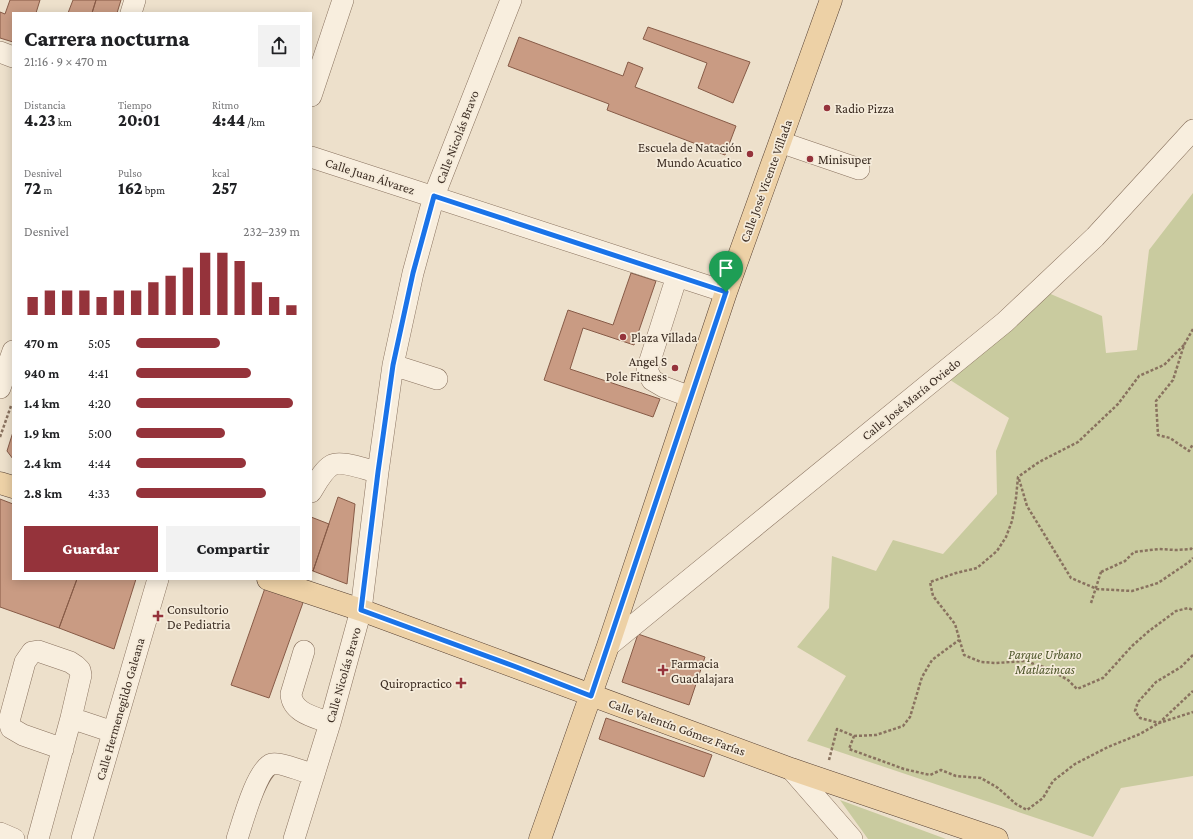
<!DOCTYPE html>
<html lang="es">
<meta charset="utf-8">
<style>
:root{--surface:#fff;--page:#f2f2f2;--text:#202124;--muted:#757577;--accent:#95333b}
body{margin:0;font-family:"Crimson Pro",serif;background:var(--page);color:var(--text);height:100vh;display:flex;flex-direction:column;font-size:15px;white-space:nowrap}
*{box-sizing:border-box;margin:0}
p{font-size:13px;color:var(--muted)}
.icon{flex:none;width:22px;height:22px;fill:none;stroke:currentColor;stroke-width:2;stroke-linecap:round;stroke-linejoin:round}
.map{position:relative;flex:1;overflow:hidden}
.side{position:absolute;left:12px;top:12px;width:300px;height:568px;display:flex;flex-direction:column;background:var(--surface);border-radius:0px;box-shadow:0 2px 10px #0003}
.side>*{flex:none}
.pin{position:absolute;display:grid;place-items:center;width:34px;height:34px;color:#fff;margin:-41px -17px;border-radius:50% 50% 50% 0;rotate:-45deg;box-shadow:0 0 4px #0007}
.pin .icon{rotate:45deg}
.round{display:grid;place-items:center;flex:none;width:42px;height:42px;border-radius:0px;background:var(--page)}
.summary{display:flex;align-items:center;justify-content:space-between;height:68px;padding:0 12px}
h1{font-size:22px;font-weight:800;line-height:30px}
.stats{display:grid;grid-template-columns:repeat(3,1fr);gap:6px;height:68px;padding:4px 12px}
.stats div{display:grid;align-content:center}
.stats b{font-size:17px;font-weight:800}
.stats small{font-size:11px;font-weight:400}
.stats p{font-size:11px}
.chart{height:112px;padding:8px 12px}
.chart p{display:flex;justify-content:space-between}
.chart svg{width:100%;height:72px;margin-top:4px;stroke:var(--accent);stroke-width:6}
.button{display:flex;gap:8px;margin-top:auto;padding:8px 12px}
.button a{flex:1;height:46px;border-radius:0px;background:var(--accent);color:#fff;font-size:16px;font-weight:800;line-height:46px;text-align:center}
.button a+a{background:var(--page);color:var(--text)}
ul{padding:0 12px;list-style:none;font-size:13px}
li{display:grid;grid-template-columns:64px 48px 1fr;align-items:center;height:30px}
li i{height:10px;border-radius:5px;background:var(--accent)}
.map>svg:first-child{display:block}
.green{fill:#c9cb9f}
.building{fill:#c99b83;stroke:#875b47}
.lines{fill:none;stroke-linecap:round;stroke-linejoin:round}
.minor-casing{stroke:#89725f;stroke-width:22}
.major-casing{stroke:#574133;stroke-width:23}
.path{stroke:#89725f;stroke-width:2.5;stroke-dasharray:3 2;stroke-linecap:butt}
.minor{stroke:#f8eede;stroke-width:21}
.major{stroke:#edd1a6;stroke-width:22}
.path-bridge{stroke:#89725f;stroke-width:2.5;stroke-dasharray:3 2;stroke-linecap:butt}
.route-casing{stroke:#fff;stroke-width:8}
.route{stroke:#1a73e8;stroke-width:5}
.poi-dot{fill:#95333b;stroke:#f5ebda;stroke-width:1.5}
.labels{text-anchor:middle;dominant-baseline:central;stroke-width:3.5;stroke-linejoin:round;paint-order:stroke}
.poi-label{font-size:13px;fill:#3b2c22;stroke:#f5ebda;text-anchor:start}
.street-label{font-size:13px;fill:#3b2c22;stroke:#f5ebda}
.park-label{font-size:13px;font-style:italic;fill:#4e562a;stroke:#f5ebda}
</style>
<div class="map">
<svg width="1193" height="839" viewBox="0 0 1193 839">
<rect width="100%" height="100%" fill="#ede0cb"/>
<path class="green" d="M 1193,193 L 1193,776 L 1121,788 L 1093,837 L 807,741 L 846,676 L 797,647 L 829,608 L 832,556 L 876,571 L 893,540 L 943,554 L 997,494 L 996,451 L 1009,418 L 944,376 L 1046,292 L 1102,316 L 1106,353 L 1137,350 L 1149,250 Z
M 840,800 L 946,839 L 868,839 Z"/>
<path class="building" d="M 10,0 L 40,0 L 36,13 L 13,13 L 13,42 L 0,38 L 0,12 L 5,14 Z
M 73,0 L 96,0 L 92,13 L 68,13 Z
M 96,0 L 121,0 L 117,13 L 92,13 Z
M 648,27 L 750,62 L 733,103 L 698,88 L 707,63 L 643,39 Z
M 519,37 L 623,76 L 628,62 L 643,68 L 635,87 L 736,126 L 725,155 L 607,110 L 609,104 L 508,66 Z
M 631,273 L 656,281 L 634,345 L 583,328 L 570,369 L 660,399 L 653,417 L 544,380 L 568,310 L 613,325 Z
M 13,432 L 13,459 L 7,451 Z
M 338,497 L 355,504 L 347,584 L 313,571 Z
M 0,499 L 13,504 L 13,579 L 77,579 L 59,628 L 0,607 Z
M 311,517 L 329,524 L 313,571 L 311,570 Z
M 77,579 L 136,579 L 114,649 L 59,628 Z
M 265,588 L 305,597 L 269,698 L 231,685 Z
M 638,634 L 705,657 L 689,705 L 622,682 Z
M 606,718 L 712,755 L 704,777 L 599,739 Z"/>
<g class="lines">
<defs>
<path id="minor" d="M 131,13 L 135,0
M 0,52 L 13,57
M 311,96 L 343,0
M 780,142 L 859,169
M 311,157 L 726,292
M 677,276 L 647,370 L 652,380 L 664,387 L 691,397
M 393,365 L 437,379
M 0,388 L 13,351
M 311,492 C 316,484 323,470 332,465 C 341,460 367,470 378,472
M 608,646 L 1005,322 L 1095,237 L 1193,130
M 304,651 L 291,694 C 292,713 315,717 330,723
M 63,749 L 23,735 L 11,728 L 9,721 L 25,662 L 32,652 L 38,651 L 70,662 L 76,666 L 80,670 L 81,675 L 71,718
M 791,769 L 852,839
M 0,833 L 14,839
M 38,839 L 71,718 L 113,732
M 82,839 L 158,579
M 237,839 C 242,824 257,768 272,764 C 280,762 305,772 314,775
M 294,839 L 330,723 L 361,610 L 378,472 L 393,365 L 413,273 L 434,196 L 511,0"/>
<path id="major" d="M 0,483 L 13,487
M 268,579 L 361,610 L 791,769 L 997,839
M 540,839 L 608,646 L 726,292 L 831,0"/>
</defs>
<use href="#minor" class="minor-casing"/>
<use href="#major" class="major-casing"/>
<path class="path" d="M 1193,329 L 1184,345 L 1173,380 L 1156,401 L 1158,435 L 1170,438 L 1189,451 L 1193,444
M 1184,345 L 1164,365 L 1139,376 L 1118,404 L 1078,442 L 1039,462 L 1018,477 L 1016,498 L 1012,521 L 1006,537 L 997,551 L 977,568 L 956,573 L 930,582 L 933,596 L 955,624 L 964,655 L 981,662 L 996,663 L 1025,661 L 1047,668 L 1068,680 L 1077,689 L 1103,678 L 1132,646 L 1149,631 L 1176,611 L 1188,608 L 1193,610
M 0,437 L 11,406
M 1019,479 L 1027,506 L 1071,578 L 1097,589 L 1132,591 L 1158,583 L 1189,562 L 1193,558
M 1101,572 L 1125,561 L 1134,552 L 1159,549 L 1176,550 L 1191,549 L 1193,546
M 1193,655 L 1181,667 L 1156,682 L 1138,702 L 1135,711 L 1140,718 L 1159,723 L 1193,712
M 854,736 L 876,735 L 903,726 L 910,717 L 922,677 L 932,660 L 959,640
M 829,760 L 837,729 L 854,736 L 849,749 L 904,769 L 930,775 L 941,770 L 956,776 L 981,778 L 998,788 L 1016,804 L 1027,810 L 1043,798 L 1053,781 L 1075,764 L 1108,747 L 1140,734 L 1159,723 L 1193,691"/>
<use href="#minor" class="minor"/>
<use href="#major" class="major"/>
<path class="path-bridge" d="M 1091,603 L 1101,572"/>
</g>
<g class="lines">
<defs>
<path id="route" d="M 434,196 L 726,292 L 591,696 L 519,668 L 361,610 L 378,472 L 393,365 L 413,273 Z"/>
</defs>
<use href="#route" class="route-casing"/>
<use href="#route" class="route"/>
</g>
<g class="poi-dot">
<circle cx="827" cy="108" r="4"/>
<circle cx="750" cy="154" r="4"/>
<circle cx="810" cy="159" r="4"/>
<circle cx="623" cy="337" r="4"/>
<circle cx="675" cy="368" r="4"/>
<path d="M156 610h4v4h4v4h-4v4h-4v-4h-4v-4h4z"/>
<path d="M661 664h4v4h4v4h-4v4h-4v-4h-4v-4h4z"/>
<path d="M459 677h4v4h4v4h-4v4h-4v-4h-4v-4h4z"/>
</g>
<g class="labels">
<g class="poi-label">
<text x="835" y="108">Radio Pizza</text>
<text x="742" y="147" text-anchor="end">Escuela de Natación<tspan x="742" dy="15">Mundo Acuatico</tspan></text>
<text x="818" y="159">Minisuper</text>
<text x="631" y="337">Plaza Villada</text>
<text x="667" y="361" text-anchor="end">Angel S<tspan x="667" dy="15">Pole Fitness</tspan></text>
<text x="167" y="609">Consultorio<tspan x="167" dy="15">De Pediatria</tspan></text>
<text x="671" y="663">Farmacia<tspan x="671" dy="15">Guadalajara</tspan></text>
<text x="452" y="683" text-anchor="end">Quiropractico</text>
</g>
<g class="street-label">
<text transform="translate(457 137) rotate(-69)">Calle Nicolás Bravo</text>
<text transform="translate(370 176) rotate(18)">Calle Juan Álvarez</text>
<text transform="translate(766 181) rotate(-70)">Calle José Vicente Villada</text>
<text transform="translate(911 399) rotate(-39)">Calle José María Oviedo</text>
<text transform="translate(343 675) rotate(-74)">Calle Nicolás Bravo</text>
<text transform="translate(120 709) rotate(-74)">Calle Hermenegildo Galeana</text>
<text transform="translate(677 727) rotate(20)">Calle Valentín Gómez Farías</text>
</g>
<g class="park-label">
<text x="1045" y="654">Parque Urbano<tspan x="1045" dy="15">Matlazincas</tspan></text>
</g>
</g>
</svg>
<div class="pin" style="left:726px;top:292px;background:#1e9e55"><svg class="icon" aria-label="arrive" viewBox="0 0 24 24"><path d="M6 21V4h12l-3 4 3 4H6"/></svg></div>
<section class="side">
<div class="summary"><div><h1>Carrera nocturna</h1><p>21:16 · 9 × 470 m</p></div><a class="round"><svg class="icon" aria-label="share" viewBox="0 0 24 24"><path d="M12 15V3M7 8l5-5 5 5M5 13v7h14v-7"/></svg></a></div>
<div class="stats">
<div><p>Distancia</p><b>4.23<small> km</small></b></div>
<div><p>Tiempo</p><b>20:01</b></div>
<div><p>Ritmo</p><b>4:44<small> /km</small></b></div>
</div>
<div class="stats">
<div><p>Desnivel</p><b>72<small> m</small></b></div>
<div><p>Pulso</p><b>162<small> bpm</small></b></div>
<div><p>kcal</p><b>257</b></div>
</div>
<div class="chart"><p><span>Desnivel</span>232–239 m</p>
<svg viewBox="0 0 160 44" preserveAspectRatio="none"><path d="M5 44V33M15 44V29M25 44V29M35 44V29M45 44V33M55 44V29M65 44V29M75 44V24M85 44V20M95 44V15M105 44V6M115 44V6M125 44V11M135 44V24M145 44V33M155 44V38"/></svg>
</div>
<ul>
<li><b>470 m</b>5:05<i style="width:51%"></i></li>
<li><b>940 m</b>4:41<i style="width:70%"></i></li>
<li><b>1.4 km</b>4:20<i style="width:96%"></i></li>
<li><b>1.9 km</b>5:00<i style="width:54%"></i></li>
<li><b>2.4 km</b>4:44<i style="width:67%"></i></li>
<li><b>2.8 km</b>4:33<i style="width:79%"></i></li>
</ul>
<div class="button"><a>Guardar</a><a>Compartir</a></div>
</section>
</div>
